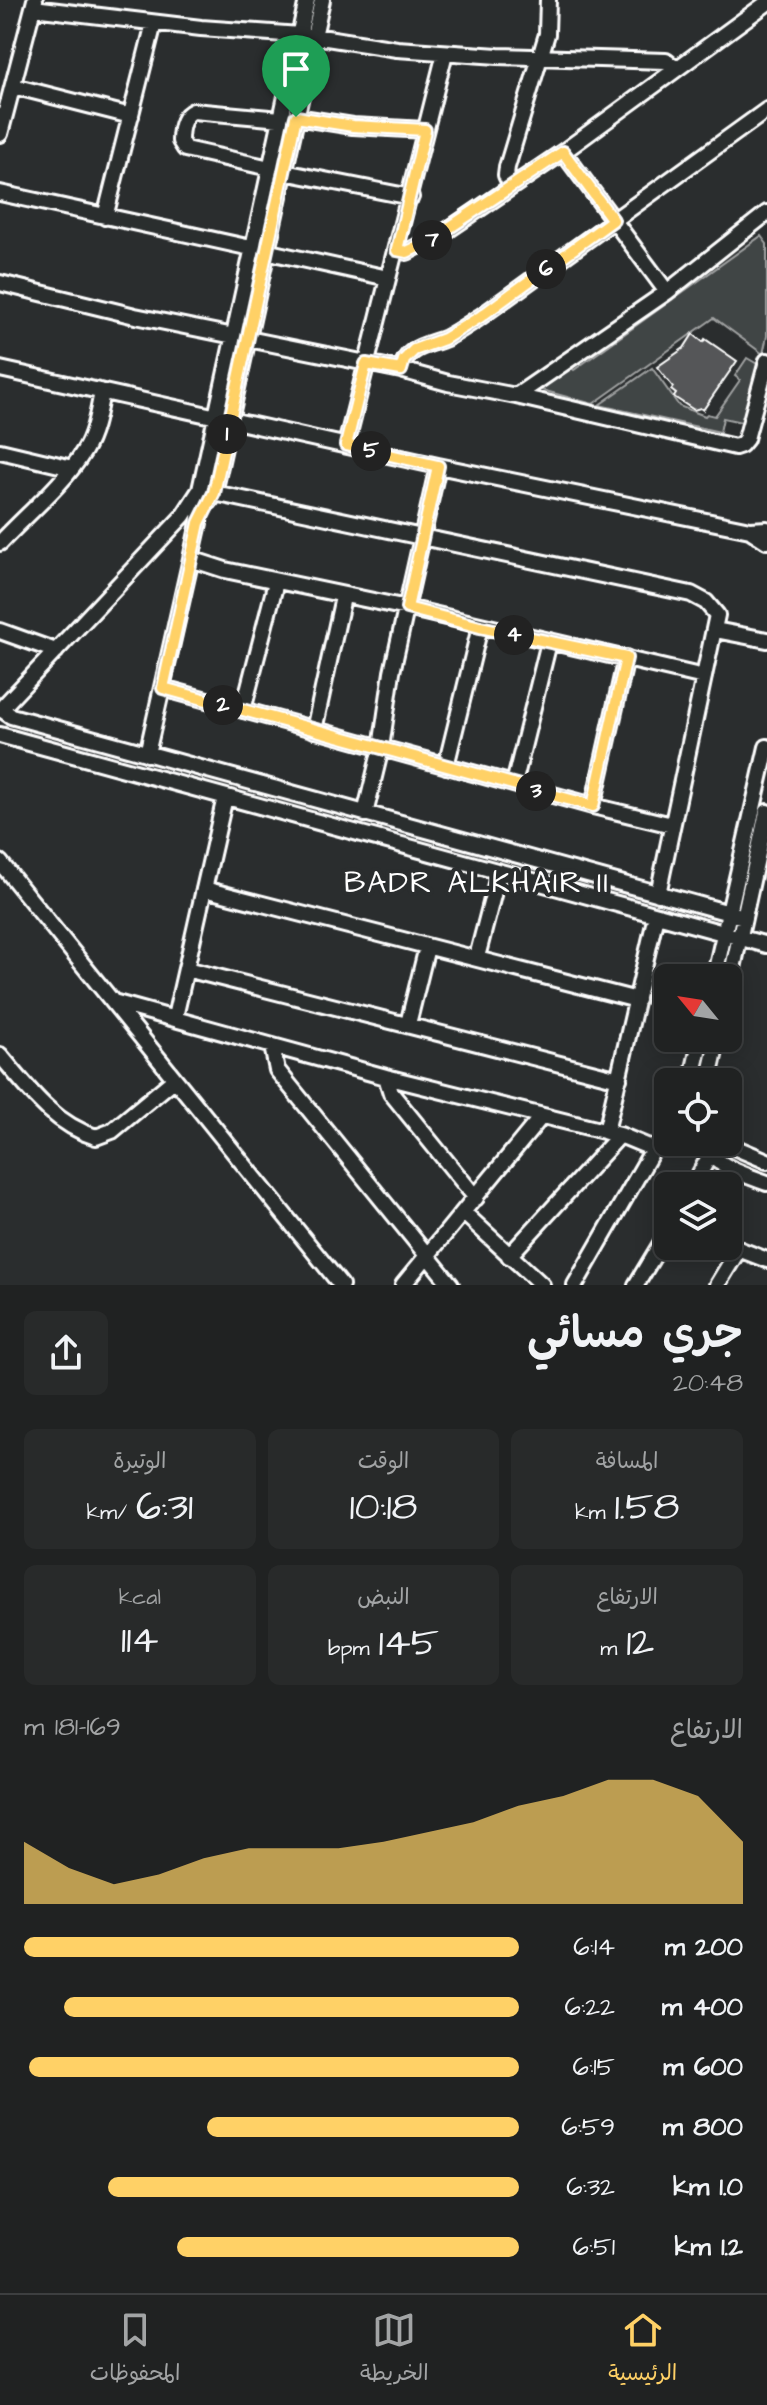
<!DOCTYPE html>
<html lang="ar">
<meta charset="utf-8">
<style>
:root{--surface:#202222;--page:#282a2a;--text:#f1f3f6;--muted:#a2a4a5;--line:#3d3f40;--accent:#ffd166}
body{margin:0;font-family:"Architects Daughter","Playpen Sans Arabic",sans-serif;background:var(--page);color:var(--text);direction:rtl;height:100vh;display:flex;flex-direction:column;font-size:30px;white-space:nowrap}
*{box-sizing:border-box;margin:0}
p{font-size:26px;color:var(--muted)}
.icon{flex:none;width:44px;height:44px;fill:none;stroke:currentColor;stroke-width:2;stroke-linecap:round;stroke-linejoin:round}
.map{position:relative;height:1285px;overflow:hidden;direction:ltr}
.sheet{display:flex;flex-direction:column;background:var(--surface);flex:1}
.sheet>*{flex:none}
.needle{width:52px;rotate:300deg}
.controls{position:absolute;left:654px;top:964px;display:grid;gap:16px}
.controls a{display:grid;place-items:center;width:88px;height:88px;border-radius:12px;background:var(--surface);box-shadow:0 4px 20px #0003,0 0 0 2px var(--line);font-size:40px}
.pin{position:absolute;display:grid;place-items:center;width:68px;height:68px;color:#fff;margin:-82px -34px;border-radius:50% 50% 50% 0;rotate:-45deg;box-shadow:0 0 8px #0007}
.pin .icon{rotate:45deg}
.km{position:absolute;width:40px;height:40px;margin:-20px;border-radius:50%;background:#222;color:#fff;font-size:22px;line-height:40px;text-align:center}
.round{display:grid;place-items:center;flex:none;width:84px;height:84px;border-radius:12px;background:var(--page)}
.summary{display:flex;align-items:center;justify-content:space-between;height:136px;padding:0 24px}
h1{font-size:44px;font-weight:600;line-height:60px}
.stats{display:grid;grid-template-columns:repeat(3,1fr);gap:12px;height:136px;padding:8px 24px}
.stats div{display:grid;align-content:center;border-radius:12px;background:var(--page);text-align:center}
.stats b{font-size:40px;font-weight:600}
.stats small{font-size:22px;font-weight:400}
.stats p{font-size:22px}
.chart{height:224px;padding:16px 24px}
.chart p{display:flex;justify-content:space-between}
.chart svg{width:100%;height:144px;margin-top:8px;fill:var(--accent);opacity:.7}
ul{padding:0 24px;list-style:none;font-size:26px}
li{display:grid;grid-template-columns:128px 96px 1fr;align-items:center;height:60px}
li i{height:20px;border-radius:10px;background:var(--accent)}
.tabs{display:flex;justify-content:space-around;align-items:center;height:112px;border-top:2px solid var(--line);background:var(--surface);font-size:22px;color:var(--muted)}
.tabs a{display:grid;justify-items:center;gap:4px}
.tabs .active{color:var(--accent)}
.map>svg:first-child{display:block}
.green{fill:#414445;stroke:#a0a2a2;stroke-width:2}
.building{fill:#555758;stroke:#fff;stroke-width:2}
.lines{fill:none;stroke-linecap:round;stroke-linejoin:round}
.minor-casing{stroke:#fff;stroke-width:20}
.minor{stroke:#2a2d2e;stroke-width:14}
.route-casing{stroke:#fff;stroke-width:16}
.route{stroke:#ffd166;stroke-width:10}
.labels{text-anchor:middle;dominant-baseline:central;stroke-width:8;stroke-linejoin:round;paint-order:stroke}
.quarter-label{font-size:30px;letter-spacing:2px;fill:#fff;stroke:#2a2d2e}
</style>
<div class="map">
<svg width="767" height="1285" viewBox="0 0 767 1285">
<rect width="100%" height="100%" fill="#2a2d2e"/>
<filter id="ink" filterUnits="userSpaceOnUse"><feTurbulence type="fractalNoise" baseFrequency=".0125" numOctaves="2"/><feDisplacementMap in="SourceGraphic" scale="16" xChannelSelector="R" yChannelSelector="G"/><feConvolveMatrix kernelMatrix="1 2 1 2 8 2 1 2 1" color-interpolation-filters="sRGB"/></filter>
<g filter="url(#ink)">
<path class="green" d="M 761,236 L 767,244 L 767,336 L 763,354 L 714,318 L 593,404 L 538,389 L 569,366 L 574,370 Z
M 747,358 L 759,365 L 746,423 L 723,418 L 720,432 L 599,405 L 652,368 L 679,406 L 705,416 L 707,414 L 715,416 L 740,380 L 735,376 Z"/>
<path class="building" d="M 693,334 L 703,342 L 705,339 L 737,361 L 703,410 L 700,408 L 694,410 L 674,397 L 676,394 L 671,390 L 673,387 L 657,367 L 684,348 Z"/>
<g class="lines">
<defs>
<path id="minor" d="M 33,8 L 201,28 L 314,36 L 397,49 L 498,56 L 666,61 L 675,68
M 13,86 L 131,116
M 296,117 L 353,126 L 425,130
M 0,134 L 35,0
M 563,152 L 667,292
M 270,168 L 185,149 L 180,141 C 180,130 182,116 193,111 L 281,119
M 284,172 L 411,197
M 511,186 L 506,175 L 507,167 L 547,34 L 548,0
M 0,193 L 388,278
M 105,217 L 154,23
M 397,250 L 407,252 L 445,232 L 563,152 L 767,3
M 0,283 L 135,316 L 401,370 L 448,383 L 516,396 L 735,447 L 741,445 L 746,439 L 767,361
M 0,369 L 438,466 L 750,530
M 401,370 C 407,346 427,346 446,338 C 458,332 469,324 480,317 L 767,110
M 516,396 L 667,292 L 767,213
M 346,445 L 445,53
M 0,451 L 72,468
M 210,501 L 214,493 L 322,0
M 767,529 L 750,530 L 767,541
M 0,543 C 27,514 64,484 84,451 C 95,433 98,412 102,392
M 191,559 L 225,570 L 407,608 L 704,677
M 715,630 L 767,640
M 0,631 L 56,651
M 163,688 L 593,806 L 672,825
M 1,709 L 11,716 L 744,917
M 0,710 L 183,516 L 200,490 L 691,594 L 706,602 L 717,615 L 658,894
M 243,710 L 276,582
M 314,730 L 343,597
M 0,735 L 767,945
M 147,754 L 199,523 L 200,490 L 307,0
M 446,766 L 480,627
M 514,784 L 549,642
M 593,806 L 626,658
M 365,814 L 381,748 L 392,672 L 438,466
M 0,862 L 341,1285
M 204,889 L 637,1000
M 477,957 L 499,872
M 186,969 L 619,1079
M 714,978 L 767,747
M 728,991 L 767,812
M 113,1002 L 386,1077 L 620,1135 L 649,1147 L 651,1153 L 575,1285
M 175,1017 L 225,797
M 408,1024 L 427,947
M 272,1046 L 277,1070 L 451,1285
M 0,1055 C 27,1087 53,1124 96,1137 L 112,1131 L 175,1079
M 386,1077 L 391,1093 L 476,1198
M 691,1082 L 701,1038
M 708,1082 L 718,1038
M 606,1132 L 656,915
M 698,1142 C 716,1166 740,1173 767,1183
M 722,1142 L 767,1161
M 693,1186 L 717,1142
M 464,1213 L 542,1285
M 728,1245 L 767,1260
M 509,1256 L 620,1135
M 403,1285 L 541,1117
M 636,1285 L 668,1232
M 717,1285 L 739,1249"/>
</defs>
<use href="#minor" class="minor-casing"/>
<use href="#minor" class="minor"/>
</g>
</g>
<g class="lines" filter="url(#ink)">
<defs>
<path id="route" d="M 296,117 L 353,126 L 425,130 L 397,250 L 407,252 L 428,242 L 563,152 L 613,220 L 480,317 L 444,339 L 414,350 L 404,360 L 401,370 L 366,364 L 346,445 L 438,466 L 407,608 L 480,627 L 626,658 L 593,806 L 163,688 L 199,523 L 214,493 Z"/>
</defs>
<use href="#route" class="route-casing"/>
<use href="#route" class="route"/>
</g>
<g class="labels">
<g class="quarter-label">
<text x="477" y="883">BADR ALKHAIR II</text>
</g>
</g>
</svg>
<div class="controls">
<a><svg class="needle" viewBox="-14 -14 28 28"><path d="M0-13l5 13h-10z" fill="#e53935"/><path d="M0 13l5-13h-10z" fill="#a2a4a5"/></svg></a>
<a><svg class="icon" aria-label="locate" viewBox="0 0 24 24"><circle cx="12" cy="12" r="6"/><path d="M12 2v4M12 18v4M2 12h4M18 12h4"/></svg></a>
<a><svg class="icon" aria-label="layers" viewBox="0 0 24 24"><path d="M12 4l9 5-9 5-9-5zM3 14l9 5 9-5"/></svg></a>
</div>
<div class="pin" style="left:296px;top:117px;background:#1e9e55"><svg class="icon" aria-label="arrive" viewBox="0 0 24 24"><path d="M6 21V4h12l-3 4 3 4H6"/></svg></div>
<b class="km" style="left:227px;top:434px">1</b>
<b class="km" style="left:223px;top:705px">2</b>
<b class="km" style="left:536px;top:791px">3</b>
<b class="km" style="left:514px;top:635px">4</b>
<b class="km" style="left:371px;top:451px">5</b>
<b class="km" style="left:546px;top:269px">6</b>
<b class="km" style="left:432px;top:240px">7</b>
</div>
<section class="sheet">
<div class="summary"><div><h1>جري مسائي</h1><p>20:48</p></div><a class="round"><svg class="icon" aria-label="share" viewBox="0 0 24 24"><path d="M12 15V3M7 8l5-5 5 5M5 13v7h14v-7"/></svg></a></div>
<div class="stats">
<div><p>المسافة</p><b>1.58<small> km</small></b></div>
<div><p>الوقت</p><b>10:18</b></div>
<div><p>الوتيرة</p><b>6:31<small> /km</small></b></div>
</div>
<div class="stats">
<div><p>الارتفاع</p><b>12<small> m</small></b></div>
<div><p>النبض</p><b>145<small> bpm</small></b></div>
<div><p>kcal</p><b>114</b></div>
</div>
<div class="chart"><p><span>الارتفاع</span>169–181 m</p>
<svg viewBox="0 0 160 44" preserveAspectRatio="none"><path d="M0 44V25L10 33L20 38L30 35L40 30L50 27L60 27L70 27L80 25L90 22L100 19L110 14L120 11L130 6L140 6L150 11L160 25V44z"/></svg>
</div>
<ul>
<li><b>200 m</b>6:14<i style="width:100%"></i></li>
<li><b>400 m</b>6:22<i style="width:92%"></i></li>
<li><b>600 m</b>6:15<i style="width:99%"></i></li>
<li><b>800 m</b>6:59<i style="width:63%"></i></li>
<li><b>1.0 km</b>6:32<i style="width:83%"></i></li>
<li><b>1.2 km</b>6:51<i style="width:69%"></i></li>
</ul>
</section>
<nav class="tabs">
<a class="active"><svg class="icon" aria-label="home" viewBox="0 0 24 24"><path d="M3 11l9-7 9 7M6 9v11h12V9"/></svg>الرئيسية</a>
<a><svg class="icon" aria-label="map" viewBox="0 0 24 24"><path d="M3 6l6-2 6 2 6-2v14l-6 2-6-2-6 2zM9 4v14M15 6v14"/></svg>الخريطة</a>
<a><svg class="icon" aria-label="saved" viewBox="0 0 24 24"><path d="M7 4h10v16l-5-4-5 4z"/></svg>المحفوظات</a>
</nav>
